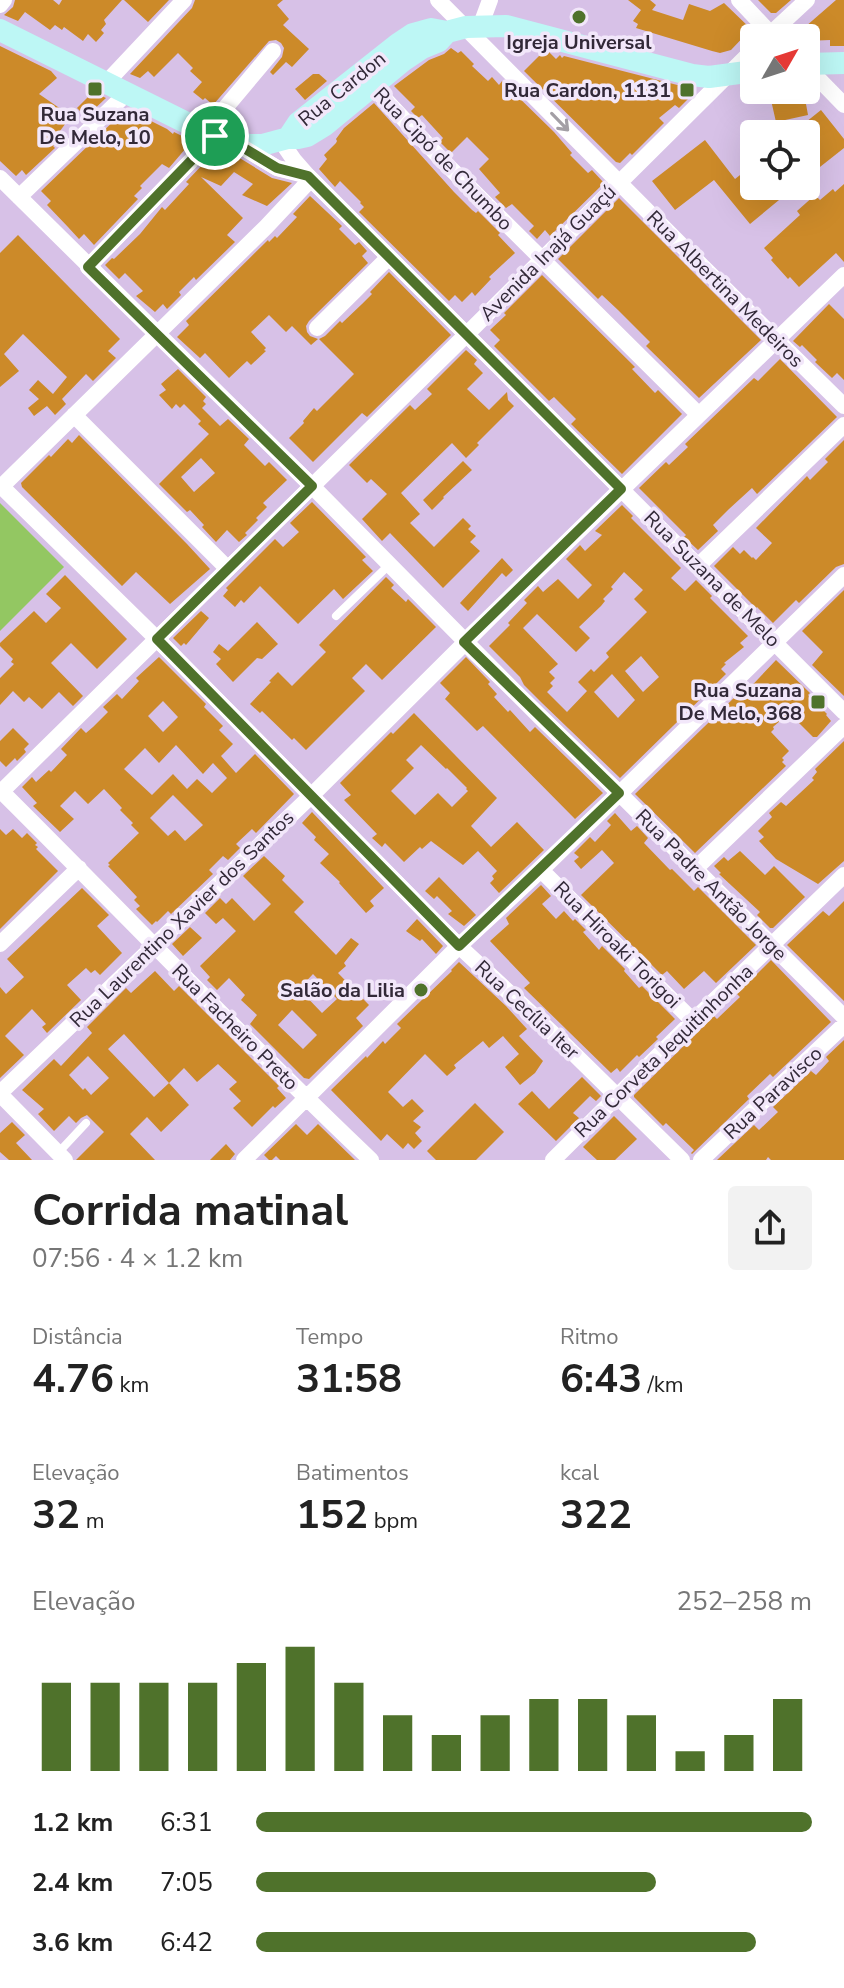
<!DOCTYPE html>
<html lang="pt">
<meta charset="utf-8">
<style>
:root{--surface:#fff;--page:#f2f2f2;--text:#222;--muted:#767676;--accent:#4f722b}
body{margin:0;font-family:"Nunito Sans",sans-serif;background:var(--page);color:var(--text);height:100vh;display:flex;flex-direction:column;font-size:30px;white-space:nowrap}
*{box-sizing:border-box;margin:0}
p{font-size:26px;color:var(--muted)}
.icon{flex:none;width:44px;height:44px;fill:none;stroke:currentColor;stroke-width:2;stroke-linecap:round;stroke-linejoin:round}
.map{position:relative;height:1160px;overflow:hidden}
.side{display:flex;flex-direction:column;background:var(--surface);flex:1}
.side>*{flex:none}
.needle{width:52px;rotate:51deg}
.fabs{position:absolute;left:740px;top:24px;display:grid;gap:16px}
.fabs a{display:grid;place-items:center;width:80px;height:80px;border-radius:8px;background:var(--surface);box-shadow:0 8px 32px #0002;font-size:40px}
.pin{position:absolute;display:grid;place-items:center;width:68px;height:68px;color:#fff;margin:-34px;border:4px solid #fff;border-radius:50%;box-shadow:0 2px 8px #0007}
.round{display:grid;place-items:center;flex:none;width:84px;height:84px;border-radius:8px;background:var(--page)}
.overview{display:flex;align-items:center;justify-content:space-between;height:136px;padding:0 32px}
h1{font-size:44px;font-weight:700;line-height:60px}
.figures{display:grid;grid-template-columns:repeat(3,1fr);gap:12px;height:136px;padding:8px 32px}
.figures div{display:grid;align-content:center}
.figures b{font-size:40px;font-weight:700}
.figures small{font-size:22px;font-weight:400}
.figures p{font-size:22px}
.chart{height:224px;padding:16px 32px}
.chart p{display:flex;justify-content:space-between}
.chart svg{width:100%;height:144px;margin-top:8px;stroke:var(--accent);stroke-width:6}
ul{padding:0 32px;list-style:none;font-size:26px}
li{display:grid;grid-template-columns:128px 96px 1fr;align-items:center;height:60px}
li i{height:20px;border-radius:10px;background:var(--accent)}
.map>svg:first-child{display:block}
.green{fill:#93c762}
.building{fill:#cc8a29;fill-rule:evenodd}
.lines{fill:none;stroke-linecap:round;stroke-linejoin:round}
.lane{stroke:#fff;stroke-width:8}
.street{stroke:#fff;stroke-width:16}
.secondary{stroke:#bdf7f5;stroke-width:22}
.oneway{stroke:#a39fa5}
.route-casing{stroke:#fff;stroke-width:16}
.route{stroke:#4f722b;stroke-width:10}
.poi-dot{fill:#4f722b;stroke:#f2e7fa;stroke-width:3}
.labels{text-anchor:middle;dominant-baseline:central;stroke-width:7;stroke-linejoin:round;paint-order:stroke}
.poi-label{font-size:20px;font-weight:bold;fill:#322938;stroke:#f2e7fa;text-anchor:end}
.street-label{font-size:20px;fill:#322938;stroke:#f2e7fa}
</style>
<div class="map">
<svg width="844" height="1160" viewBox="0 0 844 1160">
<rect width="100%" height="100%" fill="#d7c1e7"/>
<path class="green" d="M 0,503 L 64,567 L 0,631 Z"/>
<path class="building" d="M 15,0 L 53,0 L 59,5 L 62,0 L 122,0 L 104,20 L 106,24 L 101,30 L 104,33 L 96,42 L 88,34 L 83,41 L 64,27 L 62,30 L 55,25 L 50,30 L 25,12 L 18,21 L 4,15 L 13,7 Z
M 124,0 L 169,0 L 148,22 Z
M 195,0 L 283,0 L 277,5 L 289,19 L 283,25 L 309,49 L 292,67 L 286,62 L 273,75 L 270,72 L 282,57 L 284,48 L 281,43 L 276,40 L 269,41 L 213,105 L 205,98 L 203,100 L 193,92 L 202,82 L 190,71 L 193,68 L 178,53 L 154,77 L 148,71 L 140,78 L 130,74 L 192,8 Z
M 628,0 L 650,0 L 656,5 L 652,10 L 683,20 L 689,4 L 710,11 L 724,3 L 751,29 L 731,50 L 720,53 L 712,51 L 636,28 L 638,24 L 633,21 L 641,10 Z
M 758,0 L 791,0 L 776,13 L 771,13 Z
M 836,0 L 844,0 L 844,46 L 830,46 L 830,40 L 806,41 L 805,27 Z
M 0,46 L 51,71 L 57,78 L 39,94 L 71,116 L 60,131 L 64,135 L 53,146 L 55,148 L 26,175 L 22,170 L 16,176 L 0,161 Z
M 451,48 L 458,53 L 461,51 L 474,64 L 472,66 L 488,81 L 492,77 L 499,85 L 502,81 L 554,132 L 572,153 L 570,155 L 588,173 L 592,170 L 604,183 L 550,236 L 545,230 L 537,239 L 529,231 L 534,226 L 512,204 L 506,208 L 495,197 L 500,193 L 479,169 L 489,159 L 467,137 L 451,153 L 440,142 L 443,138 L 422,115 L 418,118 L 411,111 L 415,107 L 394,86 L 429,60 L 444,54 Z
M 544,51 L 549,52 L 556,59 L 560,55 L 562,58 L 564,56 L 693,89 L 695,92 L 679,108 L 675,105 L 659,118 L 664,123 L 632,155 L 630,153 L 620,163 L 616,162 L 524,71 Z
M 313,74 L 319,74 L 327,81 L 305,100 L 295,89 Z
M 93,92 L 106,98 L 86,117 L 77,108 Z
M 804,93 L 808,115 L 776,122 L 771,100 Z
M 374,103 L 454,192 L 472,210 L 476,213 L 478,211 L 500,233 L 498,235 L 515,253 L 489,277 L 491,279 L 475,296 L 472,292 L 462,302 L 455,295 L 449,301 L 359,212 L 364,207 L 360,203 L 361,202 L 340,181 L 335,187 L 319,169 L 327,159 L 324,155 L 336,143 L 337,141 L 336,139 L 344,128 Z
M 129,110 L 167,129 L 173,134 L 174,132 L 192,141 L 169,168 L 162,164 L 140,186 L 142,188 L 134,196 L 138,199 L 94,245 L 84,234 L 79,239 L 68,227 L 47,205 L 51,201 L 41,191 L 121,114 Z
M 821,110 L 844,139 L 844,148 L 806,178 L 806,134 L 791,134 Z
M 705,140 L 735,179 L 754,164 L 754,186 L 796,186 L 750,224 L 714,180 L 675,210 L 652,181 Z
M 228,155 L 238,157 L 272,178 L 292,183 L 267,206 L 242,195 L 253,184 L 234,172 L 221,186 L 201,177 L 243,218 L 227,235 L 235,242 L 196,280 L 194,277 L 179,292 L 181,295 L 167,309 L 163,304 L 155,312 L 136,296 L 143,291 L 125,273 L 119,279 L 105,265 L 112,258 L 114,259 L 140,234 L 162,207 L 165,210 L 189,184 L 186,182 L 206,161 L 215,169 Z
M 844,184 L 844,262 L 836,253 L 799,287 L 790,277 L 788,279 L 771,260 L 773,258 L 764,248 L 800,215 L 797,211 L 815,195 L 820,200 L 833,189 L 835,192 Z
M 310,196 L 342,226 L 339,229 L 355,245 L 359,242 L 367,251 L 362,256 L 368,263 L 309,321 L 306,326 L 307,332 L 310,336 L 318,339 L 311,345 L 292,326 L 286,332 L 269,315 L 251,332 L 266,348 L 264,350 L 266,351 L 251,365 L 247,361 L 229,378 L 205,353 L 200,358 L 177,337 L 189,325 L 186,321 L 268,240 L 269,242 L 275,236 L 277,238 L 297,217 L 293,214 Z
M 619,198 L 761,340 L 699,398 L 646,346 L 650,342 L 618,310 L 602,295 L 598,299 L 558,259 Z
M 18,235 L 120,339 L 108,351 L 116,358 L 93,381 L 86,374 L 62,399 L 66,404 L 55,415 L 47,406 L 34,416 L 28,408 L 39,399 L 29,390 L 38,380 L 53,394 L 67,377 L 23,334 L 4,354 L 19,371 L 0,387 L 0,253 Z
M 389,272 L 451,335 L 367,417 L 362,413 L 313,462 L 289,438 L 304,423 L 303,421 L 314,408 L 317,411 L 354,374 L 319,339 L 325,336 L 340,321 L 342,323 L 362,304 L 372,294 L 370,292 Z
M 542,275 L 635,367 L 632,369 L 655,393 L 658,390 L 682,414 L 622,474 L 571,424 L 576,419 L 554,397 L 549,401 L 494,346 L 500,340 L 490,330 L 506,315 L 504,313 Z
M 829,304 L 844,319 L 844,380 L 837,373 L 832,378 L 815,362 L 817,360 L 802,345 L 800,347 L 793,341 Z
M 466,350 L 477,360 L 474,364 L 483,373 L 467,389 L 489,410 L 507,392 L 508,400 L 514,406 L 477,443 L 479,445 L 466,458 L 452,443 L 401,493 L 420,514 L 410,523 L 434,547 L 463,518 L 471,526 L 468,529 L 476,536 L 470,542 L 480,551 L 443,588 L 390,533 L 382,541 L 362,519 L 387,494 L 371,479 L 367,483 L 349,465 L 410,405 L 415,410 L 432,394 L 427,389 Z
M 780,359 L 837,417 L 757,494 L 752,488 L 729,509 L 713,525 L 718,531 L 698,550 L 684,537 L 686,535 L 639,488 L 666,462 L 669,465 L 688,447 L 685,444 L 754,378 L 758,381 Z
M 178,369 L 206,397 L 203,401 L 206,404 L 202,408 L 220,426 L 228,419 L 249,439 L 244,445 L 265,466 L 269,462 L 287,480 L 263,503 L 267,507 L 256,518 L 258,520 L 245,533 L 247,535 L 239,542 L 227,530 L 216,542 L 202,527 L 204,525 L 190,510 L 187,512 L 159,484 L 209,434 L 198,424 L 201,421 L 184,404 L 180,408 L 176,404 L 172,409 L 159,395 L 166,390 L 161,384 ZM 201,458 L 215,473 L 194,492 L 181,477 Z
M 79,435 L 187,544 L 210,569 L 170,604 L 136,572 L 122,586 L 22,487 L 21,483 L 49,455 L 51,457 L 68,439 L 72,443 Z
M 844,440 L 844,564 L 836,567 L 799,603 L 796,600 L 773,623 L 757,607 L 756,608 L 714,566 L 733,547 L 740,554 L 744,550 L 752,558 L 753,557 L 756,560 L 772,543 L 756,528 L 807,476 L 810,480 L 828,462 L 825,459 Z
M 463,461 L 472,470 L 443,497 L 444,498 L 432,510 L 423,500 Z
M 312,502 L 366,557 L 362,560 L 373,571 L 343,599 L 334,589 L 298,624 L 260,586 L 244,603 L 241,600 L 235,607 L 223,596 L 228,590 L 226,588 L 275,539 L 283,547 L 299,532 L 290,523 Z
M 622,505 L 633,516 L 631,518 L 681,568 L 671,578 L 685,591 L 696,580 L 712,596 L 710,598 L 748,636 L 740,643 L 744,647 L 724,663 L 726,664 L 721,669 L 726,674 L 620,778 L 542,703 L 524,685 L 520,677 L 489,646 L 510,625 L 508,623 L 527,603 L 524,600 L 538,586 L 543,592 L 558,579 L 578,599 L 592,585 L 566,559 L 580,545 L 585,551 L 602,535 L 595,531 ZM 624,572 L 643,590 L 634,599 L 647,612 L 606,653 L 609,657 L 594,672 L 591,669 L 578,682 L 587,691 L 567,712 L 547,692 L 553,686 L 550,683 L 555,678 L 549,672 L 558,664 L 523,628 L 537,614 L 576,652 L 590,638 L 579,627 L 601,606 L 605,601 L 603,599 L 613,589 L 611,587 ZM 641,656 L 659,677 L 643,692 L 625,671 ZM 612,674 L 635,700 L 618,718 L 594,692 Z
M 502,558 L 513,570 L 506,577 L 502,573 L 468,611 L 460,603 Z
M 65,575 L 127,639 L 97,669 L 71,643 L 51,663 L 83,696 L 73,706 L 59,692 L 42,709 L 29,697 L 24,702 L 13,691 L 0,705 L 0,678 L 14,664 L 11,662 L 13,659 L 0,646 L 0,643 L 34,611 L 46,623 L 61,608 L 46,594 Z
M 386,577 L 394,585 L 391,588 L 406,602 L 408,599 L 436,627 L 382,680 L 366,664 L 352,678 L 365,691 L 306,750 L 294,738 L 292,740 L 262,711 L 260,713 L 250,704 L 271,682 L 269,681 L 278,672 L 292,686 L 326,652 L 319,645 Z
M 844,590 L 844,696 L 812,665 L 823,652 L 802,631 Z
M 201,611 L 209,618 L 186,645 L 184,643 L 181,646 L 173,638 Z
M 257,622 L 278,644 L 262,659 L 257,658 L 233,682 L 216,664 L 221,659 L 213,652 L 219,644 L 228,651 Z
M 159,657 L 206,704 L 204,707 L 223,726 L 219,730 L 233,744 L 221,756 L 236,773 L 255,754 L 294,794 L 256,833 L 252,829 L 236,844 L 240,848 L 228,860 L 223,856 L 209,870 L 213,874 L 171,914 L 168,911 L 157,922 L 156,921 L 152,925 L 136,909 L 140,906 L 134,900 L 137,897 L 108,866 L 110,865 L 108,863 L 139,833 L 131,825 L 133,823 L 120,810 L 122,808 L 104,789 L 88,804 L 75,791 L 60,806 L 74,819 L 60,832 L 33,806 L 37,803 L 22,787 L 32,777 L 36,782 L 49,770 L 51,772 L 67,755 L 61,749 L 81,728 L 86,733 L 93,727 L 108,712 L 103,707 L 117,694 L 122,699 L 139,681 L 136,678 ZM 163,701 L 178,717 L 163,732 L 148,716 ZM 176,745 L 203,774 L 213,763 L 227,778 L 212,793 L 197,779 L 187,789 L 173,774 L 152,795 L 124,769 L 145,748 L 159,763 ZM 173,795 L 203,825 L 185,841 L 175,830 L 168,836 L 150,818 Z
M 466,657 L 490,682 L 488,684 L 497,694 L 494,697 L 508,712 L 510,710 L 530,732 L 535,727 L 603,793 L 575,819 L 483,726 L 477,731 L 445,699 L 450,693 L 440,683 Z
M 776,660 L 810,693 L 808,695 L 827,714 L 826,715 L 831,721 L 817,737 L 813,737 L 789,713 L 773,727 L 774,729 L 771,732 L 789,751 L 782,758 L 784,760 L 782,762 L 786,766 L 695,853 L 635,794 L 739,693 L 742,696 Z
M 414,713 L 497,798 L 471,826 L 491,847 L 517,822 L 544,850 L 499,893 L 490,883 L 494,879 L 492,876 L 497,871 L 478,851 L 463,865 L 431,841 L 422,849 L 420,847 L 404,862 L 385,843 L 382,847 L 372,838 L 377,834 L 344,800 L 351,795 L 340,783 L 391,732 L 393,734 ZM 421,745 L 446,769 L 447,768 L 467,788 L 466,789 L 468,791 L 452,807 L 438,793 L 415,815 L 391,791 L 414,768 L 406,760 Z
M 13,728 L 29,744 L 24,749 L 26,752 L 17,761 L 15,758 L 6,767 L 0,761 L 0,741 Z
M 844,741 L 844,861 L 818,884 L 776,859 L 759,841 L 764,837 L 758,831 L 772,817 L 769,813 L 781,802 L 786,806 L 814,780 L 812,778 L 817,772 L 815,769 Z
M 312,812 L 384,888 L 370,901 L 374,906 L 366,913 L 339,883 L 340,882 L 320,863 L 329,854 L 314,840 L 316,837 L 302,823 Z
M 615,813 L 631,831 L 637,826 L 648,838 L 644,843 L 670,870 L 672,869 L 694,891 L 698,887 L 756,945 L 716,983 L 704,971 L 684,989 L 667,971 L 662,975 L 581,895 L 614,863 L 602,850 L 581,869 L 574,861 L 579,857 L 574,853 L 590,837 L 595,842 L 611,825 L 607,821 Z
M 0,829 L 6,835 L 13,829 L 22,838 L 27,833 L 37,843 L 35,845 L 38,847 L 36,849 L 58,871 L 0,929 Z
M 740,851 L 765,875 L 774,866 L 805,897 L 773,928 L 770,928 L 757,915 L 760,912 L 719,874 L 721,873 L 714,866 L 724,857 L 728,861 Z
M 264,856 L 285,876 L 282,880 L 304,902 L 294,912 L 336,955 L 351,938 L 359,944 L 344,963 L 346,966 L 338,973 L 369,1005 L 356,1018 L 363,1026 L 309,1079 L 304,1078 L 250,1024 L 257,1015 L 241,1000 L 245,995 L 229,978 L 217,990 L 207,980 L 210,977 L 200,966 L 236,931 L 223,918 L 216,924 L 205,913 L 220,898 L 226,904 L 232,898 L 254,921 L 271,904 L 243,876 ZM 313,974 L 337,999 L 322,1013 L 299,989 ZM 292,1010 L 317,1035 L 303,1049 L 278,1025 Z
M 439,877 L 476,915 L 464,926 L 448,914 L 452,911 L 437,896 L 434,899 L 425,891 Z
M 541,885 L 551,896 L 542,904 L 556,919 L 564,911 L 573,921 L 575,919 L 586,930 L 583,932 L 599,950 L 602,946 L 625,969 L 624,971 L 639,988 L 642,986 L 675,1019 L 656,1037 L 658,1039 L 639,1057 L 637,1055 L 620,1072 L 617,1068 L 611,1073 L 524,988 L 530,983 L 490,941 L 509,924 L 506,918 Z
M 82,888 L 109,915 L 97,926 L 122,953 L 100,975 L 95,970 L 91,973 L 86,968 L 67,985 L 81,1000 L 47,1033 L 42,1027 L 46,1024 L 32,1009 L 5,1036 L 24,1055 L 0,1078 L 0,987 L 6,994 L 24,977 L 7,959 Z
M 844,901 L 844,1001 L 787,945 L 823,911 L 829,916 Z
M 417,919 L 443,946 L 436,954 L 422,939 L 420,941 L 406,931 Z
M 190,927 L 202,938 L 183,956 L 172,944 Z
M 771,960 L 831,1022 L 773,1077 L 770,1074 L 747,1096 L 749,1099 L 692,1154 L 691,1153 L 694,1150 L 666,1123 L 663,1126 L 634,1097 L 634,1095 L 714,1016 L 717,1019 L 740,997 L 737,994 Z
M 459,962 L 506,1006 L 527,1029 L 519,1036 L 543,1061 L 535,1073 L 520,1085 L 505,1067 L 519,1054 L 503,1036 L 489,1048 L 483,1041 L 454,1065 L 456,1068 L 447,1076 L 425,1054 L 388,1092 L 403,1107 L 412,1099 L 424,1111 L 413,1121 L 421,1127 L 415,1133 L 422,1141 L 414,1149 L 408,1143 L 403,1149 L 387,1134 L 381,1141 L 331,1090 L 366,1056 L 367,1058 L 383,1041 L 385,1044 L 401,1028 L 397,1024 L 452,971 L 451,970 Z
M 155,971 L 174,991 L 179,986 L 279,1086 L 277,1088 L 286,1098 L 275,1108 L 273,1106 L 252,1127 L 233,1108 L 241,1101 L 229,1089 L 237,1082 L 218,1064 L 197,1082 L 184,1068 L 169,1083 L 124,1034 L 108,1049 L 154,1097 L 169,1083 L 189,1105 L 161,1132 L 147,1117 L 130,1134 L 155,1160 L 76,1160 L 104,1132 L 87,1115 L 81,1118 L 76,1123 L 69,1116 L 54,1131 L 38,1114 L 44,1109 L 22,1090 L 54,1059 L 61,1066 L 92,1033 L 87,1027 L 126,988 L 131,993 ZM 88,1056 L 109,1078 L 91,1095 L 85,1088 L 83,1090 L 69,1075 Z
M 844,1040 L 844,1160 L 771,1160 L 768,1157 L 766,1160 L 717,1160 L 754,1125 L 759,1130 L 778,1112 L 773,1107 L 811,1071 L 816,1075 L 829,1061 L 826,1057 Z
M 582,1077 L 601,1096 L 596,1101 L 590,1096 L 573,1113 L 579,1118 L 556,1141 L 518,1104 L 532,1091 L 549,1109 Z
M 475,1103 L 504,1132 L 476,1160 L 436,1160 L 427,1151 Z
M 614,1116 L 637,1139 L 615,1160 L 597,1160 L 583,1147 Z
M 12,1122 L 25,1135 L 16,1143 L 32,1160 L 9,1160 L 0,1152 L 0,1133 Z
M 296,1124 L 307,1135 L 318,1124 L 355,1160 L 280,1160 L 276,1156 L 272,1160 L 269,1160 L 264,1155 Z
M 226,1144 L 235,1154 L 230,1160 L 210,1160 Z"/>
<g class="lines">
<path class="lane" d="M 336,616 L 389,565
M 58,1153 L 86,1123"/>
<path class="street" d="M 438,0 L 705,269 L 844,406
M 739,0 L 770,33
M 0,5 L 4,0
M 480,27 L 490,0
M 766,38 L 807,0
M 806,66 L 844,105
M 367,80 L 442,160 L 698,414
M 106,83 L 184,0
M 205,132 L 273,51
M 281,141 L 294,160 L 308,176 L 844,712
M 241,146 L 277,168 L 307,175
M 0,178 L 312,486 L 539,716 L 619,793 L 844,1017
M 19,197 L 126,94
M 88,267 L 215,136
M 317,328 L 389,257
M 74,415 L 228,569
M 0,485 L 157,639 L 459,946 L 562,1042 L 682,1160
M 0,488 L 266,227 L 311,179
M 698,566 L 844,425
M 0,790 C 124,913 244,1040 371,1160
M 0,793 L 467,334 L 754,49
M 695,869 L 844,726
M 541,870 L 693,1021
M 0,944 L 79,868
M 0,1093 L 311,796 L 528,580 L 844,275
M 0,1094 L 65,1160
M 244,1160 L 459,946 L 541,870 L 844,575
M 553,1160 L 693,1021 L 844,875
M 701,1160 L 844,1025"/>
<path class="secondary" d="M 0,30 L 205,132 L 234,142 L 250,145 L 262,145 L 288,138 L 298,138 L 307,136 L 325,125 L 404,60 L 422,48 L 439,41 L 447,32
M 806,64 L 844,63
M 288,138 L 298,123 L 398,44 L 413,34 L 431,29 L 447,32 L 466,27 L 506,26 L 692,75 L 709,77 L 754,71"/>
</g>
<defs><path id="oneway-shaft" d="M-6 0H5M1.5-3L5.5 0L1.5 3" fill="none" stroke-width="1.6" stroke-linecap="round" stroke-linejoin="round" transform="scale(2)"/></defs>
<use class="oneway" href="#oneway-shaft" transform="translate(560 122) rotate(46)"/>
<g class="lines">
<defs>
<path id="route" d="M 215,136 L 234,142 L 277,168 L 308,176 L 621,489 L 464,642 L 619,793 L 459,946 L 157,639 L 312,486 L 88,267 Z"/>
</defs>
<use href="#route" class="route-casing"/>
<use href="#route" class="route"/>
</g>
<g class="poi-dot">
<circle cx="579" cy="17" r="8"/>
<rect x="87" y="81" width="16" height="16" rx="4"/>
<rect x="679" y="82" width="16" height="16" rx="4"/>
<rect x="810" y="694" width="16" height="16" rx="4"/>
<circle cx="421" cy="990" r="8"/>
</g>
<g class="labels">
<g class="poi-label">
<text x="579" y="42" text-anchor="middle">Igreja Universal</text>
<text x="671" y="90">Rua Cardon, 1131</text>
<text x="95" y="114" text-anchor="middle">Rua Suzana<tspan x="95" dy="23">De Melo, 10</tspan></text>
<text x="802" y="690">Rua Suzana<tspan x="802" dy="23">De Melo, 368</tspan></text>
<text x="405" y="990">Salão da Lilia</text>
</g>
<g class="street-label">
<text transform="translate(342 89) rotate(-39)">Rua Cardon</text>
<text transform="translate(443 159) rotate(46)">Rua Cipó de Chumbo</text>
<text transform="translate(548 253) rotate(-45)">Avenida Inajá Guaçú</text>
<text transform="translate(725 289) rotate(45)">Rua Albertina Medeiros</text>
<text transform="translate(712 579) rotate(45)">Rua Suzana de Melo</text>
<text transform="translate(711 885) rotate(45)">Rua Padre Antão Jorge</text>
<text transform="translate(182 919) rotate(-44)">Rua Laurentino Xavier dos Santos</text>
<text transform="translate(617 945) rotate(45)">Rua Hiroaki Torigoi</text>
<text transform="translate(527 1010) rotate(43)">Rua Cecília Iter</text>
<text transform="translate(235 1027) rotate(45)">Rua Facheiro Preto</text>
<text transform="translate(664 1051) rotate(-44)">Rua Corveta Jequitinhonha</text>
<text transform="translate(773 1093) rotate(-43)">Rua Paravisco</text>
</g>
</g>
</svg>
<div class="fabs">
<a><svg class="needle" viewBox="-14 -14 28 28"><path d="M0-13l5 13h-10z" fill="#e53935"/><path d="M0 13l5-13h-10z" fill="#767676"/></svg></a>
<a><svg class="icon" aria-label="locate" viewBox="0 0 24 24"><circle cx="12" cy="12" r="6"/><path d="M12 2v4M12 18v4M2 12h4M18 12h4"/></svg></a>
</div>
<div class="pin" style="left:215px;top:136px;background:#1e9e55"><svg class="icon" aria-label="arrive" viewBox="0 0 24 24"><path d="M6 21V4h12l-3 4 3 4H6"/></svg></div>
</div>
<section class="side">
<div class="overview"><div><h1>Corrida matinal</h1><p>07:56 · 4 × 1.2 km</p></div><a class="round"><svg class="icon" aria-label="share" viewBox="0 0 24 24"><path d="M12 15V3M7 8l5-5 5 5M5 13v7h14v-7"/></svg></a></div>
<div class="figures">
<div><p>Distância</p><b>4.76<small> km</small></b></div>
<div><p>Tempo</p><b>31:58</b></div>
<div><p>Ritmo</p><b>6:43<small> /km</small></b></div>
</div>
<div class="figures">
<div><p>Elevação</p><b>32<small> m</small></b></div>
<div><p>Batimentos</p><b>152<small> bpm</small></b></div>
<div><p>kcal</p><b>322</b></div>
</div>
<div class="chart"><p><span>Elevação</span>252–258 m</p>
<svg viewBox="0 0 160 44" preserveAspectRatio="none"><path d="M5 44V17M15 44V17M25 44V17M35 44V17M45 44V11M55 44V6M65 44V17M75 44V27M85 44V33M95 44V27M105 44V22M115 44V22M125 44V27M135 44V38M145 44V33M155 44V22"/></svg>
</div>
<ul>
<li><b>1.2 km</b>6:31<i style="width:100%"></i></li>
<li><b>2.4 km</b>7:05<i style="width:72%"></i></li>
<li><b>3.6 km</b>6:42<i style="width:90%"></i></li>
</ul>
</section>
